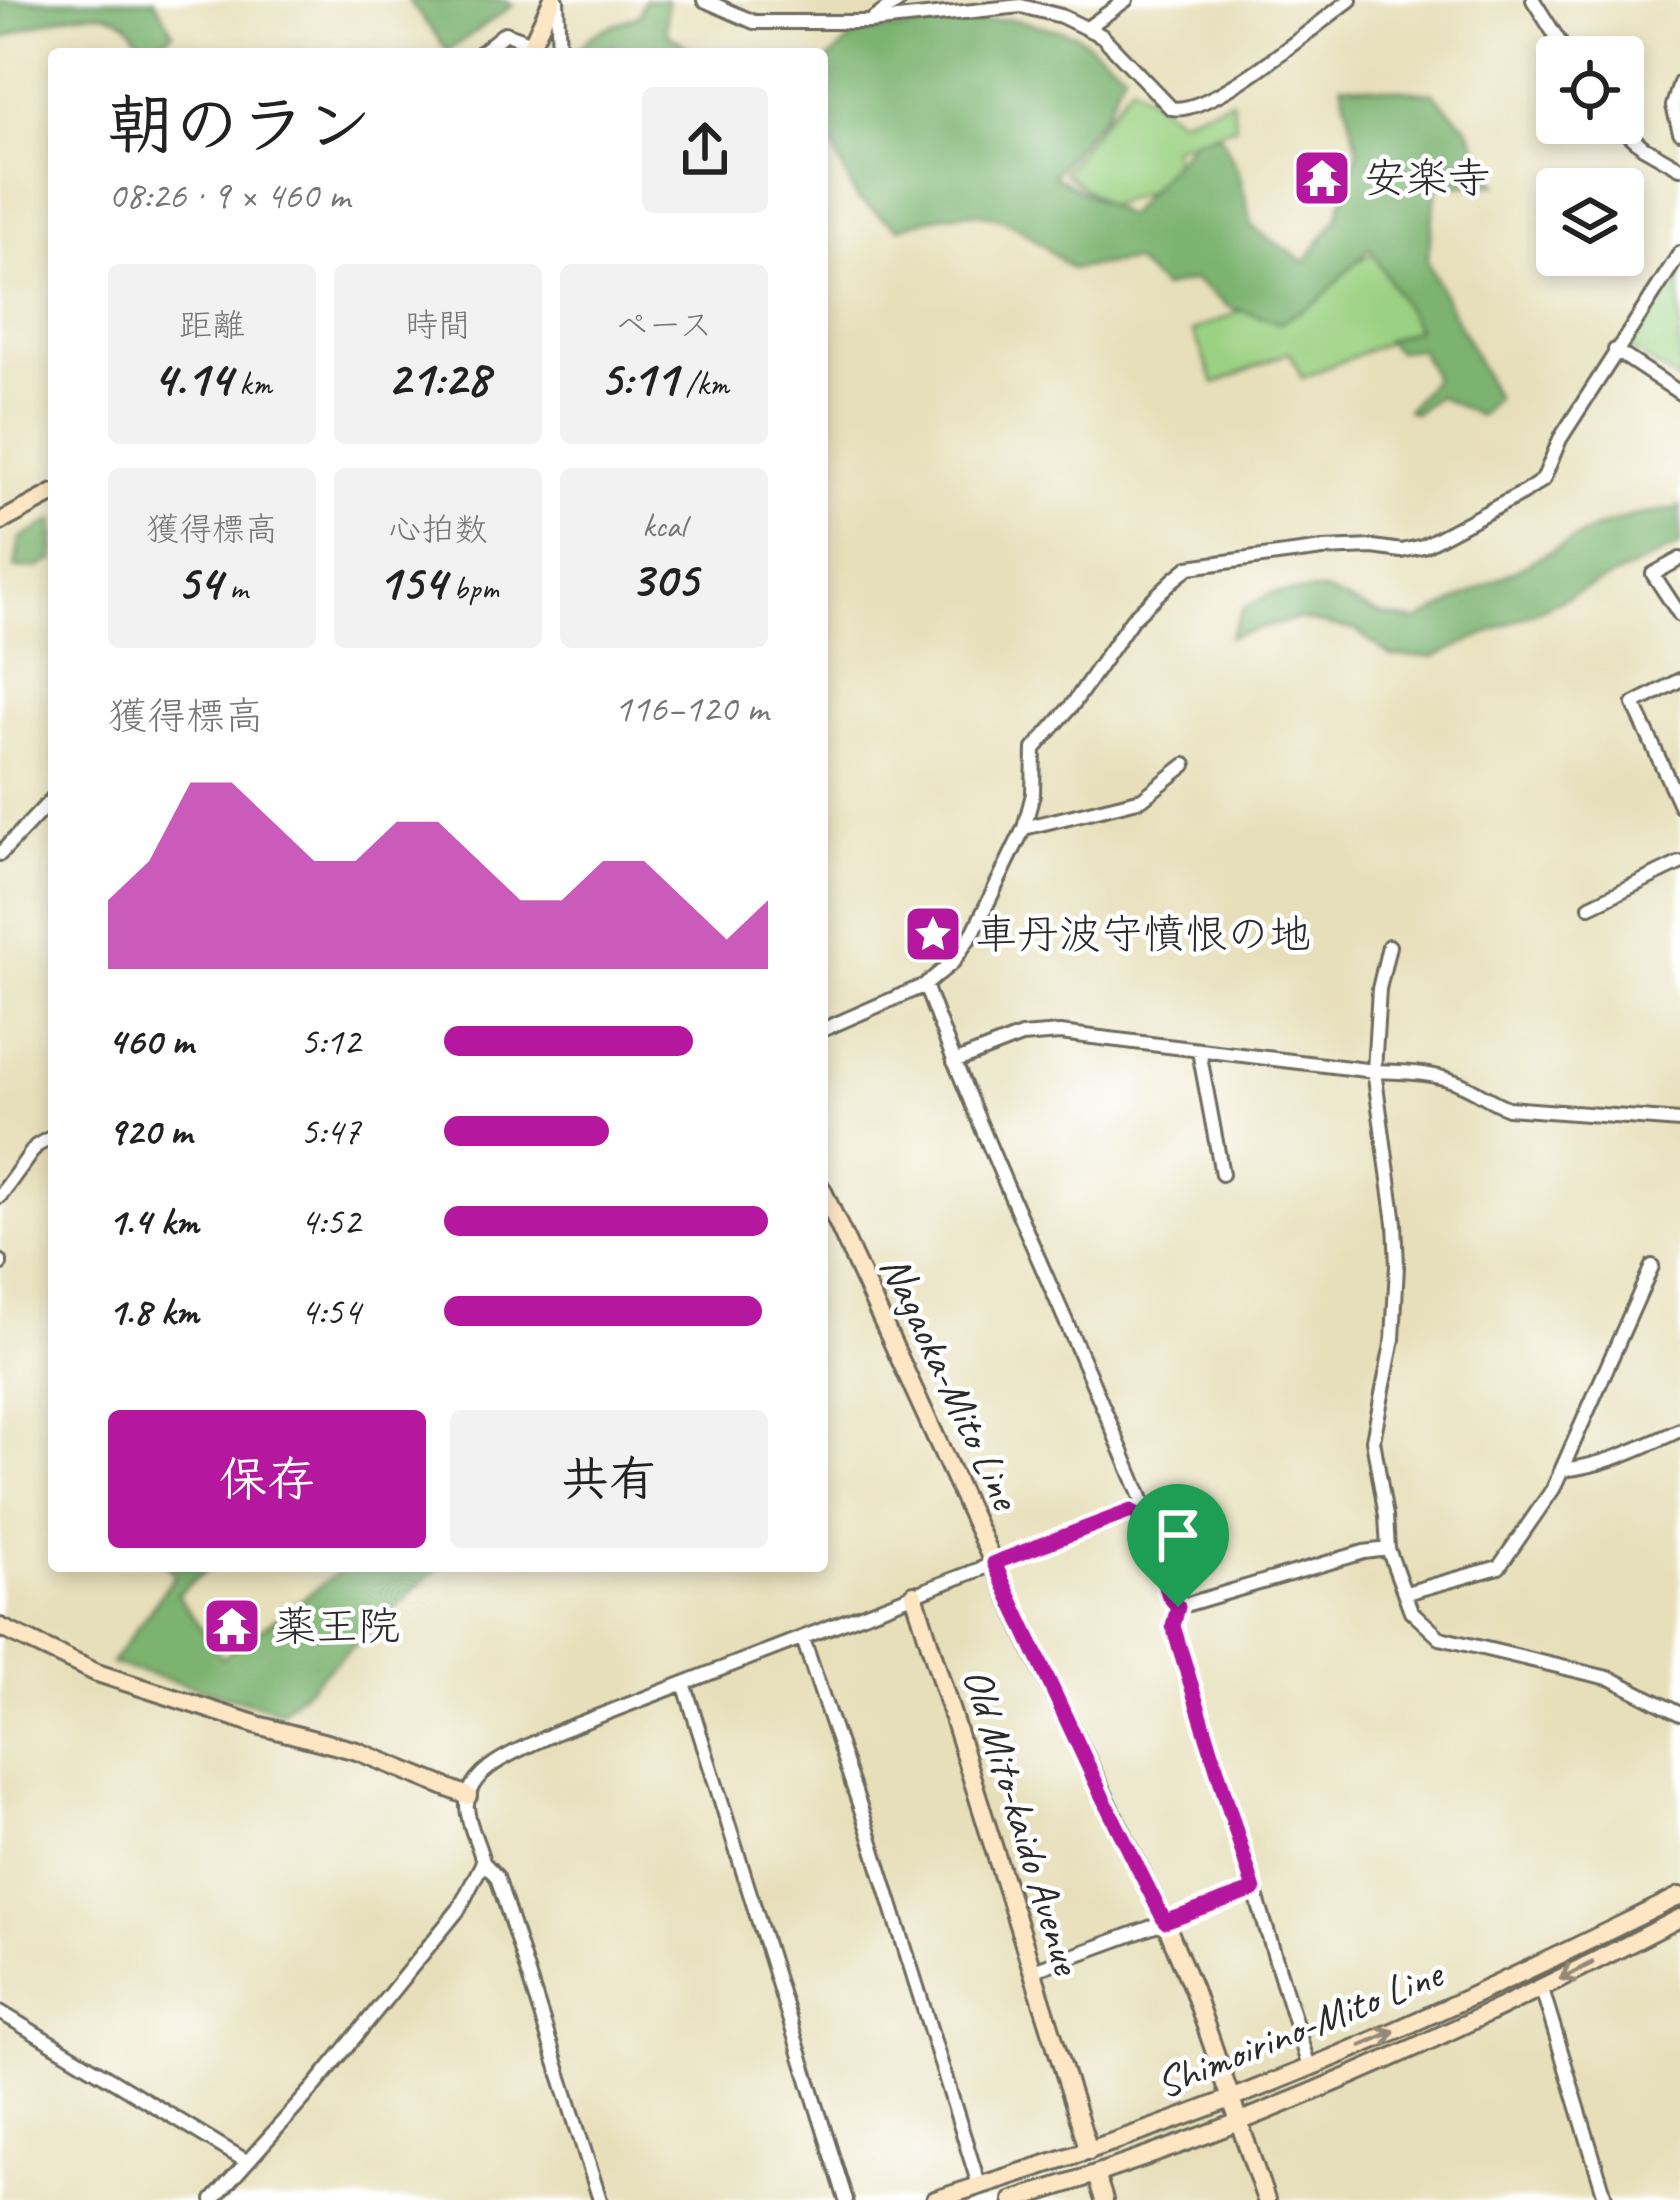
<!DOCTYPE html>
<html lang="ja">
<meta charset="utf-8">
<style>
:root{--surface:#fff;--page:#f2f2f2;--text:#222;--muted:#767676;--accent:#b5179e}
body{margin:0;font-family:Caveat,"Klee One",sans-serif;background:var(--page);color:var(--text);height:100vh;display:flex;flex-direction:column;font-size:45px;white-space:nowrap}
*{box-sizing:border-box;margin:0}
p{font-size:39px;color:var(--muted)}
.icon{flex:none;width:66px;height:66px;fill:none;stroke:currentColor;stroke-width:2;stroke-linecap:round;stroke-linejoin:round}
.map{position:relative;flex:1;overflow:hidden}
.side{position:absolute;left:48px;top:48px;width:780px;height:1524px;display:flex;flex-direction:column;background:var(--surface);border-radius:12px;box-shadow:0 6px 18px #0003}
.side>*{flex:none}
.controls{position:absolute;left:1536px;top:36px;display:grid;gap:24px}
.controls a{display:grid;place-items:center;width:108px;height:108px;border-radius:12px;background:var(--surface);box-shadow:0 6px 18px #0003;font-size:60px}
.pin{position:absolute;display:grid;place-items:center;width:102px;height:102px;color:#fff;margin:-123px -51px;border-radius:50% 50% 50% 0;rotate:-45deg;box-shadow:0 0 12px #0007}
.pin .icon{rotate:45deg}
.round{display:grid;place-items:center;flex:none;width:126px;height:126px;border-radius:12px;background:var(--page)}
.summary{display:flex;align-items:center;justify-content:space-between;height:204px;padding:0 60px}
h1{font-size:66px;font-weight:800;line-height:90px}
.metrics{display:grid;grid-template-columns:repeat(3,1fr);gap:18px;height:204px;padding:12px 60px}
.metrics div{display:grid;align-content:center;border-radius:12px;background:var(--page);text-align:center}
.metrics b{font-size:51px;font-weight:800}
.metrics small{font-size:33px;font-weight:400}
.metrics p{font-size:33px}
.chart{height:336px;padding:24px 60px}
.chart p{display:flex;justify-content:space-between}
.chart svg{width:100%;height:216px;margin-top:12px;fill:var(--accent);opacity:.7}
.action{display:flex;gap:24px;margin-top:auto;padding:24px 60px}
.action a{flex:1;height:138px;border-radius:12px;background:var(--accent);color:#fff;font-size:48px;font-weight:800;line-height:138px;text-align:center}
.action a+a{background:var(--page);color:var(--text)}
ul{padding:0 60px;list-style:none;font-size:39px}
li{display:grid;grid-template-columns:192px 144px 1fr;align-items:center;height:90px}
li i{height:30px;border-radius:15px;background:var(--accent)}
.map>svg:first-child{display:block}
.green{fill:#9bd182;stroke:#637e56;stroke-width:3}
.forest{fill:#7cb370;stroke:#546f4e;stroke-width:3}
.lines{fill:none;stroke-linecap:round;stroke-linejoin:round}
.street-casing{stroke:#6d6a5d;stroke-width:18}
.secondary-casing{stroke:#6d6a5d;stroke-width:22}
.street{stroke:#fff;stroke-width:12}
.secondary{stroke:#fce6c4;stroke-width:16}
.oneway{stroke:#948878}
.route-casing{stroke:#fff;stroke-width:24}
.route{stroke:#b5179e;stroke-width:15}
.labels{text-anchor:middle;dominant-baseline:central;stroke-width:9;stroke-linejoin:round;paint-order:stroke}
.poi-label{font-size:42px;fill:#2b2b2b;stroke:#fff;text-anchor:start}
.street-label{font-size:42px;fill:#2b2b2b;stroke:#fff}
</style>
<div class="map">
<svg width="1680" height="2200" viewBox="0 0 1680 2200">
<rect width="100%" height="100%" fill="#fff"/>
<filter id="ink" filterUnits="userSpaceOnUse"><feTurbulence type="fractalNoise" baseFrequency=".00833" numOctaves="2"/><feDisplacementMap in="SourceGraphic" scale="24" xChannelSelector="R" yChannelSelector="G"/><feConvolveMatrix kernelMatrix="1 2 1 2 8 2 1 2 1" color-interpolation-filters="sRGB"/></filter>
<filter id="wash" filterUnits="userSpaceOnUse"><feTurbulence type="fractalNoise" baseFrequency=".004" numOctaves="4" result="noise"/><feDisplacementMap in="SourceGraphic" scale="48" xChannelSelector="R" yChannelSelector="G"/><feGaussianBlur stdDeviation="2.7" result="paint"/><feColorMatrix in="noise" values="0 0 0 0 0 0 0 0 0 0 0 0 0 0 0 0 0 1.4 0 .05"/><feComposite in="paint" operator="in"/></filter>
<g filter="url(#wash)">
<rect width="100%" height="100%" fill="#e7dfb9"/>
<path class="green" d="M 1131,84 L 1179,119 L 1232,100 L 1236,126 L 1172,147 L 1178,181 L 1107,206 L 1063,172 Z
M 1383,250 L 1417,330 L 1302,378 L 1290,352 L 1215,384 L 1193,331 Z
M 1680,268 L 1680,382 L 1630,349 L 1626,341 Z"/>
<path class="forest" d="M 0,0 L 154,0 L 173,32 L 146,54 C 140,43 134,28 124,21 C 91,0 33,25 0,40 Z
M 408,0 L 506,0 L 513,5 L 448,51 Z
M 644,0 L 667,0 L 666,32 L 697,54 L 621,54 L 611,46 L 604,54 L 574,54 L 593,34 L 639,15 Z
M 1011,19 L 1075,34 L 1124,71 L 1106,111 L 1053,175 L 1126,216 L 1195,138 L 1220,134 L 1239,173 L 1253,228 L 1305,262 L 1338,216 L 1358,149 L 1341,84 L 1433,93 L 1468,128 L 1497,184 L 1437,186 L 1427,261 L 1496,398 L 1479,416 L 1438,396 L 1415,413 L 1407,410 L 1434,378 L 1420,349 L 1397,351 L 1385,341 L 1417,329 L 1370,248 L 1318,301 L 1280,323 L 1229,307 L 1194,280 L 1162,288 L 1134,261 L 1071,269 C 1003,211 989,199 899,228 L 856,198 L 832,145 L 822,147 L 822,66 L 858,33 Z
M 1680,504 L 1680,546 L 1435,657 L 1391,656 L 1355,630 L 1297,619 L 1229,637 L 1244,608 L 1272,593 L 1324,591 L 1382,615 L 1417,621 L 1594,529 L 1629,517 L 1678,508 Z
M 54,520 L 54,560 L 37,568 L 15,568 L 20,539 Z
M 167,1566 L 211,1566 L 177,1594 L 222,1658 L 347,1566 L 440,1566 L 282,1711 L 111,1664 L 175,1575 Z"/>
</g>
<g filter="url(#ink)">
<g class="lines">
<defs>
<path id="street" d="M 557,0 L 559,54
M 704,0 L 754,22 L 869,22 L 1021,6 L 1061,16 L 1102,36 L 1171,108 C 1210,117 1314,26 1350,0
M 1533,0 L 1569,57
M 872,20 L 900,0
M 1087,28 L 1126,0
M 479,54 L 505,33 L 532,43
M 1680,83 L 1673,106 L 1680,132
M 1616,123 L 1643,147 L 1680,168
M 1615,350 L 1680,393
M 1680,559 L 1653,574 L 1680,615
M 1680,680 L 1634,704 L 1680,805
M 1024,828 L 1142,799 L 1185,765
M 0,854 L 54,797
M 1590,906 L 1680,863
M 925,985 C 990,1160 1072,1327 1142,1500 L 1141,1513
M 822,1030 L 925,985 L 953,962 L 974,931 L 1024,828 L 1033,794 L 1034,749 L 1073,704 L 1132,619 L 1173,580 L 1189,567 L 1240,560 L 1323,549 L 1373,547 L 1402,551 L 1423,546 L 1525,492 L 1543,480 L 1560,439 L 1680,253
M 1199,1051 L 1222,1174
M 954,1062 L 1021,1036 L 1060,1033 L 1374,1071 C 1405,1072 1435,1072 1463,1085 C 1479,1092 1491,1102 1508,1108 L 1680,1121
M 0,1196 L 36,1146 L 54,1136
M 0,1261 L 0,1264
M 1562,1470 C 1604,1466 1642,1447 1680,1430
M 1388,1549 L 1386,1516 L 1373,1440 L 1393,1339 L 1397,1266 L 1395,1223 L 1374,1071 L 1379,989 L 1389,946
M 1406,1593 L 1499,1567 L 1553,1489 L 1652,1266
M 1178,1607 L 1173,1626 L 1309,2067
M 803,1639 L 867,1827 L 979,2185
M 684,1683 L 846,2200
M 483,1862 L 497,1877 L 600,2200
M 1031,1971 L 1254,1890
M 1542,1989 L 1606,2200
M 0,2012 L 246,2161
M 213,2200 L 315,2086 L 459,1909 L 483,1862 C 479,1844 468,1826 467,1807 C 466,1765 527,1748 557,1732 L 1131,1511 L 1144,1518 L 1169,1596 L 1178,1607 L 1364,1552 L 1388,1549 L 1411,1611 L 1440,1638 L 1612,1679 L 1680,1714"/>
<path id="secondary" d="M 527,54 L 552,0
M 0,522 L 54,493
M 822,1189 L 1035,1654 L 1165,1922 L 1193,1989 L 1266,2200
M 914,1594 L 1089,2151
M 0,1627 L 97,1673 L 261,1726 L 357,1751 L 468,1796
M 1096,2175 L 1104,2200
M 935,2200 C 1025,2171 1115,2143 1204,2109 C 1367,2048 1524,1973 1680,1896
M 1013,2200 C 1246,2131 1464,2029 1680,1918"/>
</defs>
<use href="#street" class="street-casing"/>
<use href="#secondary" class="secondary-casing"/>
<use href="#street" class="street"/>
<use href="#secondary" class="secondary"/>
</g>
<defs><path id="oneway-shaft" d="M-6 0H5M1.5-3L5.5 0L1.5 3" fill="none" stroke-width="1.6" stroke-linecap="round" stroke-linejoin="round" transform="scale(3)"/></defs>
<g class="oneway">
<use href="#oneway-shaft" transform="translate(1576 1971) rotate(153)"/>
<use href="#oneway-shaft" transform="translate(1378 2038) rotate(-24)"/>
</g>
</g>
<g class="lines" filter="url(#ink)">
<defs>
<path id="route" d="M 1131,1511 L 1144,1518 L 1169,1596 L 1178,1607 L 1173,1626 L 1254,1890 L 1165,1922 L 1102,1796 L 994,1563 Z"/>
</defs>
<use href="#route" class="route-casing"/>
<use href="#route" class="route"/>
</g>
<defs>
<symbol id="temple-square" viewBox="-11 -11 22 22"><rect x="-9" y="-9" width="18" height="18" rx="4" fill="#b5179e" stroke="#fff"/><path d="M0-6L5-2H3V0L6.5 2.5H4V6H1.5V3h-3V6H-4V2.5H-6.5L-3 0V-2H-5Z" fill="#fff"/></symbol>
<symbol id="sight-square" viewBox="-11 -11 22 22"><rect x="-9" y="-9" width="18" height="18" rx="4" fill="#b5179e" stroke="#fff"/><path d="M0-6L1.8-2.2L6-1.7L2.9 1.2L3.7 5.4L0 3.3L-3.7 5.4L-2.9 1.2L-6-1.7L-1.8-2.2Z" fill="#fff"/></symbol>
</defs>
<g fill-rule="evenodd">
<use href="#temple-square" x="1289" y="145" width="66" height="66"/>
<use href="#sight-square" x="900" y="901" width="66" height="66"/>
<use href="#temple-square" x="199" y="1593" width="66" height="66"/>
</g>
<g class="labels">
<g class="poi-label">
<text x="1364" y="178">安楽寺</text>
<text x="975" y="934">車丹波守憤恨の地</text>
<text x="274" y="1626">薬王院</text>
</g>
<g class="street-label">
<text transform="translate(950 1382) rotate(65)">Nagaoka-Mito Line</text>
<text transform="translate(1022 1821) rotate(73)">Old Mito-kaido Avenue</text>
<text transform="translate(1299 2029) rotate(-22)">Shimoirino-Mito Line</text>
</g>
</g>
</svg>
<div class="controls">
<a><svg class="icon" aria-label="locate" viewBox="0 0 24 24"><circle cx="12" cy="12" r="6"/><path d="M12 2v4M12 18v4M2 12h4M18 12h4"/></svg></a>
<a><svg class="icon" aria-label="layers" viewBox="0 0 24 24"><path d="M12 4l9 5-9 5-9-5zM3 14l9 5 9-5"/></svg></a>
</div>
<div class="pin" style="left:1178px;top:1607px;background:#1e9e55"><svg class="icon" aria-label="arrive" viewBox="0 0 24 24"><path d="M6 21V4h12l-3 4 3 4H6"/></svg></div>
<section class="side">
<div class="summary"><div><h1>朝のラン</h1><p>08:26 · 9 × 460 m</p></div><a class="round"><svg class="icon" aria-label="share" viewBox="0 0 24 24"><path d="M12 15V3M7 8l5-5 5 5M5 13v7h14v-7"/></svg></a></div>
<div class="metrics">
<div><p>距離</p><b>4.14<small> km</small></b></div>
<div><p>時間</p><b>21:28</b></div>
<div><p>ペース</p><b>5:11<small> /km</small></b></div>
</div>
<div class="metrics">
<div><p>獲得標高</p><b>54<small> m</small></b></div>
<div><p>心拍数</p><b>154<small> bpm</small></b></div>
<div><p>kcal</p><b>305</b></div>
</div>
<div class="chart"><p><span>獲得標高</span>116–120 m</p>
<svg viewBox="0 0 160 44" preserveAspectRatio="none"><path d="M0 44V30L10 22L20 6L30 6L40 14L50 22L60 22L70 14L80 14L90 22L100 30L110 30L120 22L130 22L140 30L150 38L160 30V44z"/></svg>
</div>
<ul>
<li><b>460 m</b>5:12<i style="width:77%"></i></li>
<li><b>920 m</b>5:47<i style="width:51%"></i></li>
<li><b>1.4 km</b>4:52<i style="width:100%"></i></li>
<li><b>1.8 km</b>4:54<i style="width:98%"></i></li>
</ul>
<div class="action"><a>保存</a><a>共有</a></div>
</section>
</div>
